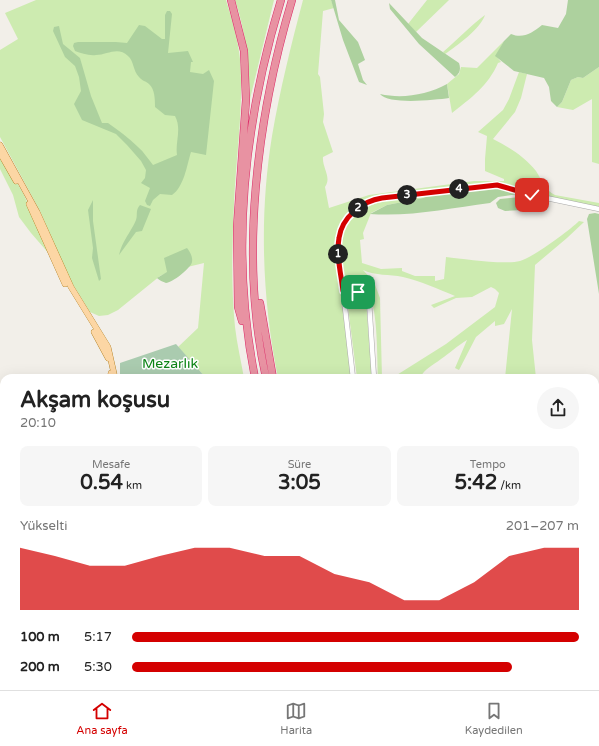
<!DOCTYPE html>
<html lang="tr">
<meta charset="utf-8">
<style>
:root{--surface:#fff;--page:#f6f6f6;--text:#222;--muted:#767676;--line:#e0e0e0;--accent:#d40000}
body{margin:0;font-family:"Varela Round",sans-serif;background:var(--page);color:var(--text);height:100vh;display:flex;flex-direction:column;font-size:15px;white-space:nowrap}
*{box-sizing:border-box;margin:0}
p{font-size:13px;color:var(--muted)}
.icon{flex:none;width:22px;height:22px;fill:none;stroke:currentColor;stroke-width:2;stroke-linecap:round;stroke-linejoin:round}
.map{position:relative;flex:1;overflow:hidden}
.sheet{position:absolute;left:0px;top:374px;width:599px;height:316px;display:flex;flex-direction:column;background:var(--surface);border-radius:12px 12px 0 0;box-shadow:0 4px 16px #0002}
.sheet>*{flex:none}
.pin{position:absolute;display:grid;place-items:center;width:34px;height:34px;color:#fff;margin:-17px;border-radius:8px;box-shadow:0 2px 6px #0006}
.km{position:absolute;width:20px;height:20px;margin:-10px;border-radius:50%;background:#222;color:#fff;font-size:11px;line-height:20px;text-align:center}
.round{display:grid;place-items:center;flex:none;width:42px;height:42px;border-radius:21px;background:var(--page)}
.headline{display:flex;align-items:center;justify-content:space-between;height:68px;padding:0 20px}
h1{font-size:22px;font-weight:800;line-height:30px}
.figures{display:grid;grid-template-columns:repeat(3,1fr);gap:6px;height:68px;padding:4px 20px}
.figures div{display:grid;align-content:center;border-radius:8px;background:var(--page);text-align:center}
.figures b{font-size:20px;font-weight:800}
.figures small{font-size:11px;font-weight:400}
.figures p{font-size:11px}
.chart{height:112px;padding:8px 20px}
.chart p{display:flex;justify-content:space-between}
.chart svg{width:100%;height:72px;margin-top:4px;fill:var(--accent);opacity:.7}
ul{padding:0 20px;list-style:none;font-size:13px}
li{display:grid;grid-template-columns:64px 48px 1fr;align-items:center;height:30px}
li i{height:10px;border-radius:5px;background:var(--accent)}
.menu{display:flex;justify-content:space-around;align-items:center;height:56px;border-top:1px solid var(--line);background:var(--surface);font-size:11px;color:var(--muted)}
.menu a{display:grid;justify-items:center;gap:2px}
.menu .current{color:var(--accent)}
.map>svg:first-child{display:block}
.grass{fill:#cdebb0}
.forest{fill:#add19e}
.cemetery{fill:#aacbaf}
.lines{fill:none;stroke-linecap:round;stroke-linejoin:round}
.minor-casing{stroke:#a9a9a9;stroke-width:5.5}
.major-casing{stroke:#a06b00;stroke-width:6}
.highway-casing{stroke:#dc2a67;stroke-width:8}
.minor{stroke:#fff;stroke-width:4.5}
.major{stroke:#fcd6a4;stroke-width:5.5}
.highway{stroke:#e892a2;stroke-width:7}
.route-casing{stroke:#fff;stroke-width:8}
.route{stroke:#d40000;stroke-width:5}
.labels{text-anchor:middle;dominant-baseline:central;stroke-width:3;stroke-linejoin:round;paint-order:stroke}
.park-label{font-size:14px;fill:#0c8416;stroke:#fff}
</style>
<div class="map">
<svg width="599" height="690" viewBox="0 0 599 690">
<rect width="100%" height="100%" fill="#f2efe9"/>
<path class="grass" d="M 36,0 L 226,0 C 232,19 238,39 240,59 C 244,107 236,155 234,204 C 232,245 231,286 235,327 C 237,344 241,361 244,378 L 206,378 L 178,347 L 198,328 L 204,263 L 171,271 L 160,276 L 118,310 L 108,315 L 99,316 L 90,312 L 69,278 L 40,211 L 0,137 L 0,50 L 18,39 L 5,13 Z
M 235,0 L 274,0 L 250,99 C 249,65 246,33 235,0 Z
M 303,0 L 331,0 L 334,8 L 323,11 L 318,74 L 320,77 L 324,114 L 323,122 L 333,152 L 323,157 C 322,168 332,177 325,187 L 329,208 L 369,195 L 474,181 L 504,181 L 504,179 L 485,171 L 485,159 L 487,136 L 478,132 L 503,110 L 509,99 L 519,72 L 527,74 L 521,98 L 515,112 L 493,139 C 509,147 525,157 536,171 C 542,180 545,190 555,195 L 599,203 L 599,207 L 526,192 L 506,184 L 488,183 L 375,196 C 354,205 339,220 335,243 L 351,378 L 278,378 C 262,299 259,216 272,136 C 280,90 291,45 303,0 Z
M 427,0 L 449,0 L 416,32 L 408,24 Z
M 485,15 C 481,28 457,46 445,54 L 443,52 C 457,40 470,26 485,15 Z
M 504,41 L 496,56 L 501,62 L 498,63 C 488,86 471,98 452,113 L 447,84 L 459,74 L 461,67 L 477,68 Z
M 599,67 L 599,164 L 592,162 L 592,99 L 573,110 L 557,107 L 562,102 L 571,80 L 578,77 L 583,78 Z
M 0,153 L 24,195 L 51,256 L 31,233 L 19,217 L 13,195 L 0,169 Z
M 427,196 L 423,198 L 387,205 L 371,213 L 363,233 L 364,239 L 360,240 L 362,263 L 381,269 L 402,268 L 402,271 L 415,276 L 435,276 L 435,281 L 444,279 L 446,257 C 464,259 503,265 520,261 C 532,258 570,230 579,221 L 584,222 L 567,238 L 535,265 L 532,340 L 536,378 L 505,378 L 512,309 L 504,324 L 495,326 L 495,321 L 476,337 L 459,370 L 455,368 L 467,340 C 457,346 450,353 441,359 C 432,366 425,368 420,378 L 392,378 L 446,344 L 495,307 L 499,293 L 495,289 L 491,287 L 472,297 L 456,298 L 434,308 L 431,305 L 455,296 C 438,289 421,281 403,277 C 389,274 376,276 363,270 L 374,282 L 380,298 L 382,378 L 378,378 C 377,361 378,308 369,296 C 363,287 351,291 345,284 C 344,271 340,257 341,244 C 341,235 345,228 350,221 C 368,198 400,199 427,196 Z
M 353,294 L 358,295 L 366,301 L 372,378 L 357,378 L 347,300 Z
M 0,596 L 3,598 L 4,646 L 0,660 Z"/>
<path class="forest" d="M 331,0 L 335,0 L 339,20 L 358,42 L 365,60 L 358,64 L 363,80 L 367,85 L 359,82 L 343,40 Z
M 568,0 L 599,0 L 599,67 L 583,78 L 578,77 L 571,80 L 562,102 L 557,107 L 551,101 L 549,87 L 544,78 L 514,71 L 495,56 L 504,41 L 511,34 C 523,39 532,33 542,25 L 558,28 L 566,14 Z
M 389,3 L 422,38 L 459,63 C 461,69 460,73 455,77 L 419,44 L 390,9 Z
M 167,11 L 170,11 L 172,14 L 168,53 L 188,51 L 193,62 L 191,62 L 190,72 L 203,74 L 209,70 L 214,81 L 206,155 L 191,152 C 187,165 184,187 172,195 L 160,194 L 153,200 L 150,206 L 147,205 L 145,201 L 150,188 L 141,183 L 145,178 L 146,170 L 141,161 L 127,145 L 116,134 L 82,120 L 74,104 L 81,91 L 79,77 L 75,66 L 65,57 L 53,31 L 54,27 L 59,26 L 63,44 L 80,58 L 91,96 L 102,123 L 108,123 C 118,130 129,138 138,147 C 144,152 148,159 153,165 L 177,155 C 175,142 182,129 175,116 L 165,115 L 155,107 C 155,100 155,89 149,84 C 146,81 142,81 139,77 C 133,71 134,61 128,56 C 118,46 107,55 96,55 C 89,56 81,53 75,51 L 73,46 L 74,43 L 78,42 L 116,42 L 127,43 L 139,25 L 145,26 L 162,39 L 165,39 L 165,15 Z
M 447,84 L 449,98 C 435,100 388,105 380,94 C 402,99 427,95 447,84 Z
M 498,187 L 519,194 L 498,197 L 490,203 C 450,208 411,217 370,214 L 387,205 L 423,198 L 427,196 Z
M 528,196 L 533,198 L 529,204 L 531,206 L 539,206 L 542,209 L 505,211 L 498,208 L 496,203 L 500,199 Z
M 93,200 L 93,221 L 101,279 L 99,281 L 92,258 L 93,248 L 88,210 Z
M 140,205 L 151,209 L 142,231 L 136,232 L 119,255 C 122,241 131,232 136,220 C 138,214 135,211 140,205 Z
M 595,213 L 599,214 L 599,294 L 587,219 L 589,214 Z
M 187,248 C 190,252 193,257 192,262 C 191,268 172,283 166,283 C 163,282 159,280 157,278 L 167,272 L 164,258 Z"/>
<path class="cemetery" d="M 176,344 L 206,378 L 120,378 L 120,363 Z"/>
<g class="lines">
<defs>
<path id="minor" d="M 343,291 C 355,291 362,291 369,301 L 374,378
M 353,378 L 338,246 C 340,221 357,202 382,198 L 497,185 L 532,195 L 599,209
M 482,686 L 490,690"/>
<path id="major" d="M 0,145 L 37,212 L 71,287 L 108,347 L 115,378
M 0,153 L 16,181
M 29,204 L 65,284
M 94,332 L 108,358
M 110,378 L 111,373"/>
<path id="highway" d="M 231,0 L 244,51 L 246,100 L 237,227 L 238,307 L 242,321
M 260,303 L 273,378
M 255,378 C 230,252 244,122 281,0
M 266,378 C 239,257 257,117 292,0
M 358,686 L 360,690
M 364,686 L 367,690
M 377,686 L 379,690
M 418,686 L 420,690"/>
</defs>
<use href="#minor" class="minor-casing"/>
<use href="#major" class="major-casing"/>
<use href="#highway" class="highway-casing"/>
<use href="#minor" class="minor"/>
<use href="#major" class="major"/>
<use href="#highway" class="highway"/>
</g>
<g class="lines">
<defs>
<path id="route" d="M 358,292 L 343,291 C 341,274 336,255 339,238 C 342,217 362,201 382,198 L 497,185 L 532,195"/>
</defs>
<use href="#route" class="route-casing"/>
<use href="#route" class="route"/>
</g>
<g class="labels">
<g class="park-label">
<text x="170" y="363">Mezarlık</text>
</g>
</g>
</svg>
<div class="pin" style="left:358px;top:292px;background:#1e9e55"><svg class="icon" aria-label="arrive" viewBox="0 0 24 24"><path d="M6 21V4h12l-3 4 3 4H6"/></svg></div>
<div class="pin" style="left:532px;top:195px;background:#d93025"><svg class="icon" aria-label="check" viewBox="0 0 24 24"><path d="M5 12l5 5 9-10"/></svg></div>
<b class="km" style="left:338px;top:254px">1</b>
<b class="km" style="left:358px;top:208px">2</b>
<b class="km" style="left:407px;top:195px">3</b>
<b class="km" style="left:459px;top:189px">4</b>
<section class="sheet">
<div class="headline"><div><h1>Akşam koşusu</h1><p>20:10</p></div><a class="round"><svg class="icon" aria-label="share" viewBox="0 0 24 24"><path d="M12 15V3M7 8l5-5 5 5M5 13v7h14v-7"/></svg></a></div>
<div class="figures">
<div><p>Mesafe</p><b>0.54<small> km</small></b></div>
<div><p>Süre</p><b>3:05</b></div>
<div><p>Tempo</p><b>5:42<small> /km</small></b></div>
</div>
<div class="chart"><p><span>Yükselti</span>201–207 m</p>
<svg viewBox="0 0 160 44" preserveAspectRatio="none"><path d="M0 44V6L10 11L20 17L30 17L40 11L50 6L60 6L70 11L80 11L90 22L100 27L110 38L120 38L130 27L140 11L150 6L160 6V44z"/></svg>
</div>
<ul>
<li><b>100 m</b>5:17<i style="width:100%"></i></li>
<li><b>200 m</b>5:30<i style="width:85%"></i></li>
</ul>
</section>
</div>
<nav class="menu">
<a class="current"><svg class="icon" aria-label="home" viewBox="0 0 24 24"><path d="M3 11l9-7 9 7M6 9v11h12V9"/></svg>Ana sayfa</a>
<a><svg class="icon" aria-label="map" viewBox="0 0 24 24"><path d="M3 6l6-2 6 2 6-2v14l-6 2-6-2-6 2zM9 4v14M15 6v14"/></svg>Harita</a>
<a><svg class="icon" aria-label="saved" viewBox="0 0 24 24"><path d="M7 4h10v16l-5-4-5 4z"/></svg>Kaydedilen</a>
</nav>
